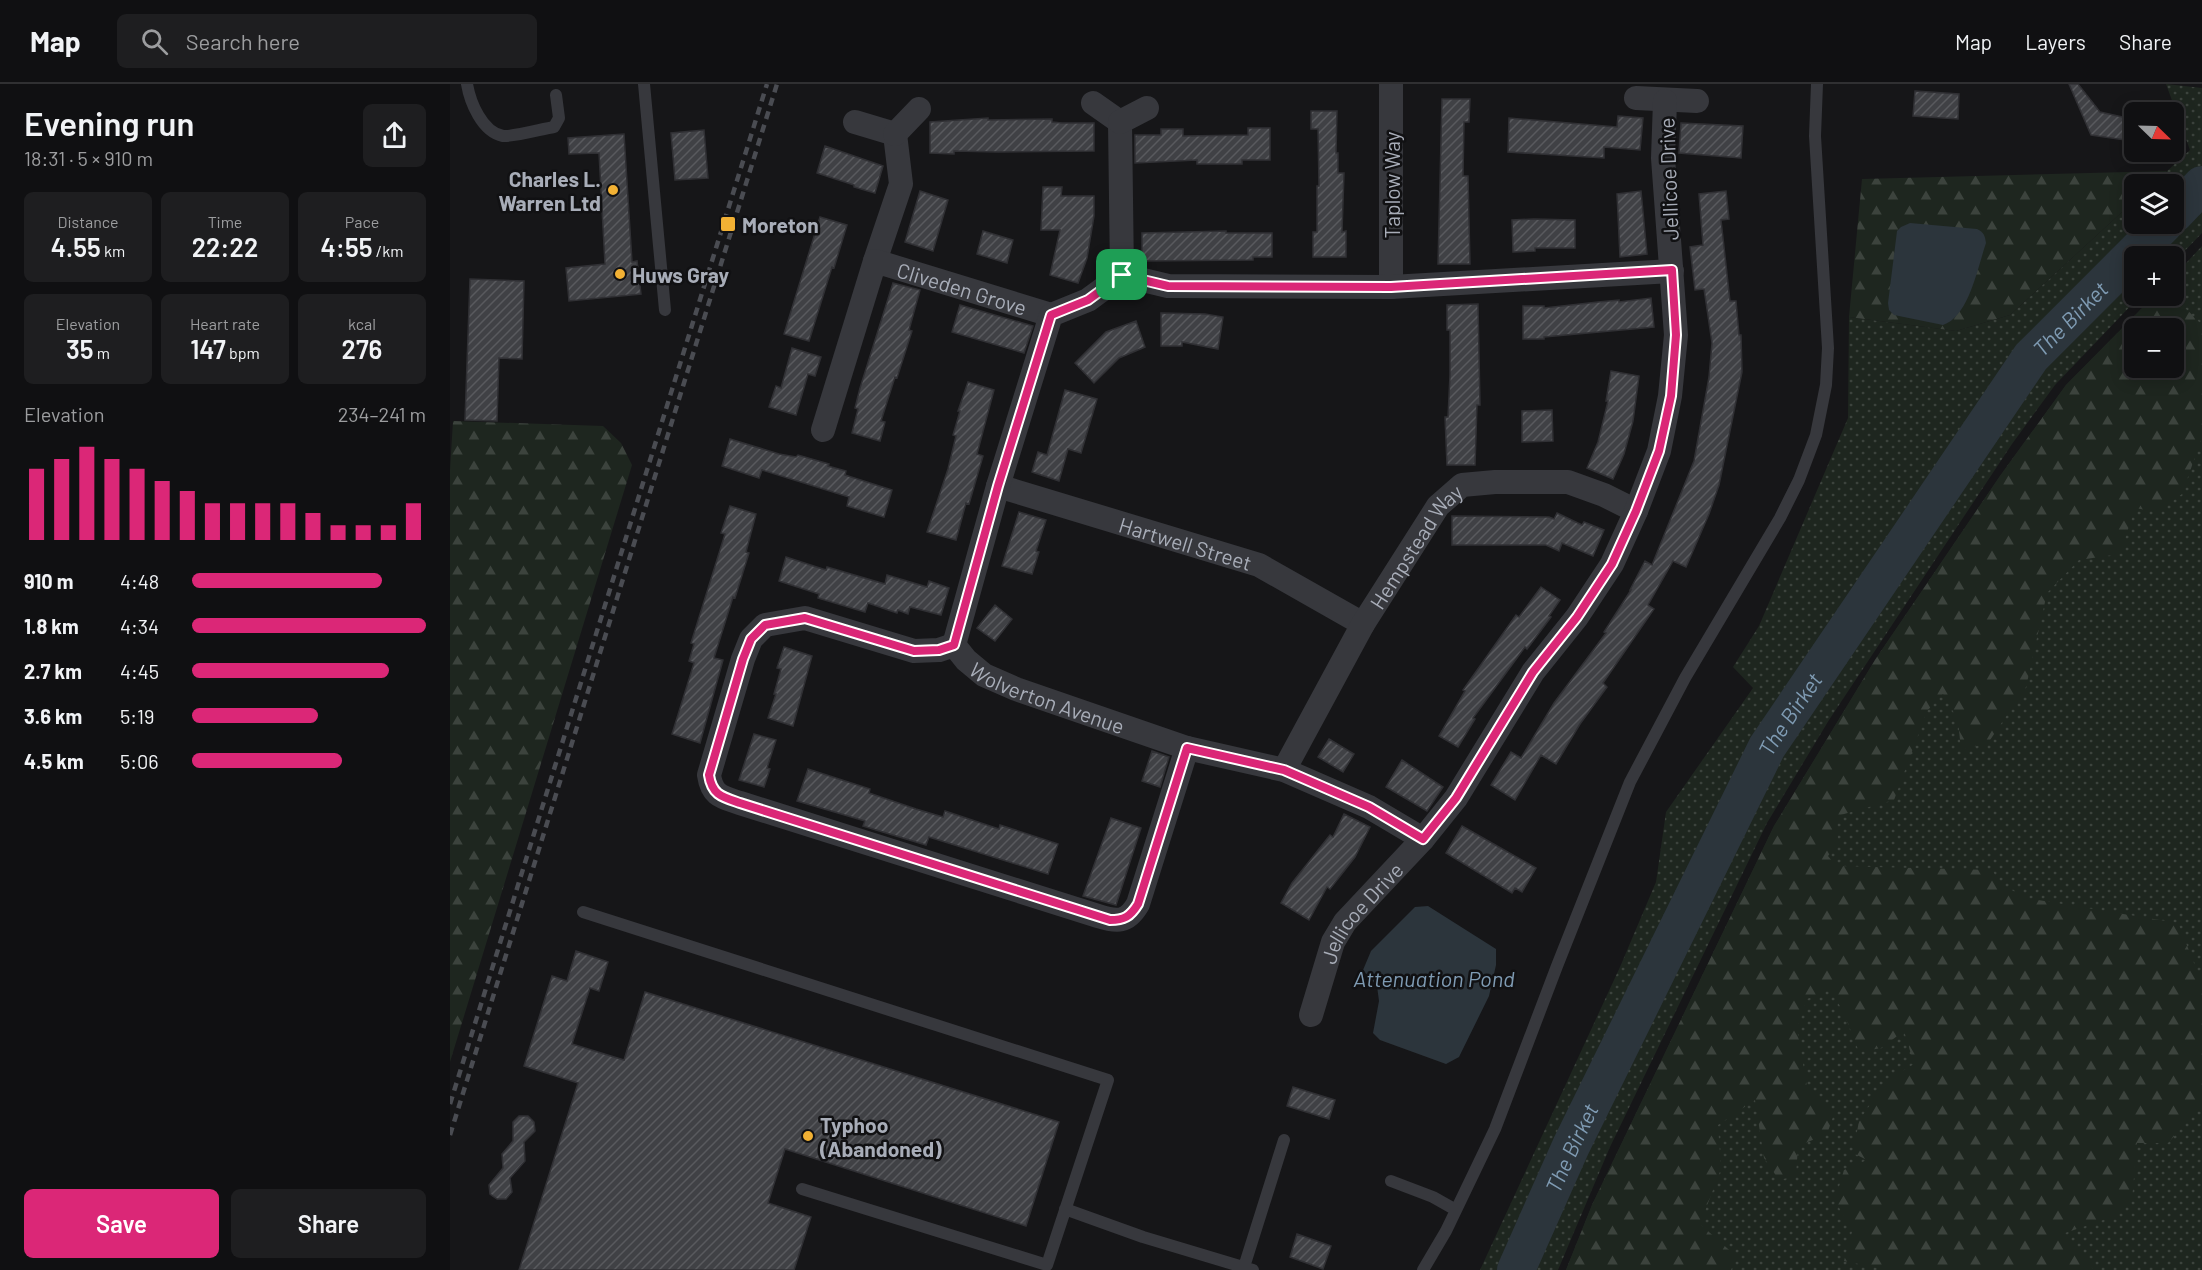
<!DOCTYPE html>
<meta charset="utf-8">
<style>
:root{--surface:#101012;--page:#1e1e20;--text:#f1f3f6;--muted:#9c9d9f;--line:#303032;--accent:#db2777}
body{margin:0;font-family:Barlow,sans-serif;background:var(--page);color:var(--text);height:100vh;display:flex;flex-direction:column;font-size:22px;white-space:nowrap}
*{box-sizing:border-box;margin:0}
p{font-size:20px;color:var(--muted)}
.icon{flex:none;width:33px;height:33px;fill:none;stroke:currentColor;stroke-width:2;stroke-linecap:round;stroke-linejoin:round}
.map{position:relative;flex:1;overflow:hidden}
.details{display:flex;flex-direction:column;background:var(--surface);width:450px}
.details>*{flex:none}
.needle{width:39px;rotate:113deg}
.buttons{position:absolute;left:1674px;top:18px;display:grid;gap:12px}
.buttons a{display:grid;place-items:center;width:60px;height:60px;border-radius:9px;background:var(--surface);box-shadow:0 3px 15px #0003,0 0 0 2px var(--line);font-size:30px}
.pin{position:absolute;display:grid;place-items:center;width:51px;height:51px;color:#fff;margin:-26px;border-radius:12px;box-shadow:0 3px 9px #0006}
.round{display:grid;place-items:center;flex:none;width:63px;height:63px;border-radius:9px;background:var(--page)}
.head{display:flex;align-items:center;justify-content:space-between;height:102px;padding:0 24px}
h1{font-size:33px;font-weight:600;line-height:45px}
.metrics{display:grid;grid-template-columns:repeat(3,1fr);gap:9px;height:102px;padding:6px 24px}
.metrics div{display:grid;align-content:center;border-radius:9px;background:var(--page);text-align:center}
.metrics b{font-size:26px;font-weight:600}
.metrics small{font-size:16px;font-weight:400}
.metrics p{font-size:16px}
.chart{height:168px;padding:12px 24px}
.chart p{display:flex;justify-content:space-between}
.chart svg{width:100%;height:108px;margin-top:6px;stroke:var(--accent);stroke-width:6}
.action{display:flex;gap:12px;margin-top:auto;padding:12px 24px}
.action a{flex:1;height:69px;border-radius:9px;background:var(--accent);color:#fff;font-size:24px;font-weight:600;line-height:69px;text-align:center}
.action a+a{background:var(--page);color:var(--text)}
ul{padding:0 24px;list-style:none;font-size:20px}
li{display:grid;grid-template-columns:96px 72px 1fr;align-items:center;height:45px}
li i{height:15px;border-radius:8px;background:var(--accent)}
header{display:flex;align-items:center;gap:36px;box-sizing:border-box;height:84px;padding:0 30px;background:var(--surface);border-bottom:2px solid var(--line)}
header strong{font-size:28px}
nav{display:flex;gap:33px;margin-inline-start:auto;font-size:21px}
.search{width:420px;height:54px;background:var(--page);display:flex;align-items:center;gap:15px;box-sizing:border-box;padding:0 21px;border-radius:9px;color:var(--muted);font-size:22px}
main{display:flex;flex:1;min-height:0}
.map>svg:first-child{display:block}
.grass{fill:url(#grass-dots);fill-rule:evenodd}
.forest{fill:url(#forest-firs);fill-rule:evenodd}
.water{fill:#2c353c}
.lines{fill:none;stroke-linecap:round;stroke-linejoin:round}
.river{stroke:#2c353c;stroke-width:38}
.building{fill:url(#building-hatch);stroke:#303034;stroke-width:1.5}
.service{stroke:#37383d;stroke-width:12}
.minor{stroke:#37383d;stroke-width:24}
.rail{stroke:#4a4c52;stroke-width:4.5;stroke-dasharray:8 6;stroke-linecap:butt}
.route-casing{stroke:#fff;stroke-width:12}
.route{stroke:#db2777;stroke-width:8}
.poi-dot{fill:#f2b134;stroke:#111113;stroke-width:2}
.labels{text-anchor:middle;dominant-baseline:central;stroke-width:5;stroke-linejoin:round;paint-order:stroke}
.poi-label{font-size:21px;font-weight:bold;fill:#a8adb8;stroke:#111113;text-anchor:start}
.street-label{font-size:21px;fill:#a8adb8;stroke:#111113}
.water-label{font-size:22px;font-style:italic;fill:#7f9bb3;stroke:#111113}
</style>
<header>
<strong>Map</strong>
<div class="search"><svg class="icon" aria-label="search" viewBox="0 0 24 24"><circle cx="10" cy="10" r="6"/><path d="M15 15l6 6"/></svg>Search here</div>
<nav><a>Map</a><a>Layers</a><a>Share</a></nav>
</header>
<main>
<section class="details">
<div class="head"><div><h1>Evening run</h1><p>18:31 · 5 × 910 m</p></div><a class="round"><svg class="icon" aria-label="share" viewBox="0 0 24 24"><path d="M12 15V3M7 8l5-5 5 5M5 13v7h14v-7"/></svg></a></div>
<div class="metrics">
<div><p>Distance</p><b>4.55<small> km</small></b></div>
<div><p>Time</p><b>22:22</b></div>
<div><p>Pace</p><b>4:55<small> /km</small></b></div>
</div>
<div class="metrics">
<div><p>Elevation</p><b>35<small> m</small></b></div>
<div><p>Heart rate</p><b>147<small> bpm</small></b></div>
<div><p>kcal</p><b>276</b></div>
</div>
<div class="chart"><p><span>Elevation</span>234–241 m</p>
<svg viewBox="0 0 160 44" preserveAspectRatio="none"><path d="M5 44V15M15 44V11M25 44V6M35 44V11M45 44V15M55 44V20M65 44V24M75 44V29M85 44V29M95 44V29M105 44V29M115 44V33M125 44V38M135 44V38M145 44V38M155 44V29"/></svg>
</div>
<ul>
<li><b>910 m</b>4:48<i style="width:81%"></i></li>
<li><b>1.8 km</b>4:34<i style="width:100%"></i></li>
<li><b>2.7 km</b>4:45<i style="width:84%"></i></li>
<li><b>3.6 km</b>5:19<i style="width:54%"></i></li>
<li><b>4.5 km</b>5:06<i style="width:64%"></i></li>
</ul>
<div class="action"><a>Save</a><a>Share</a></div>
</section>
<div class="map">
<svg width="1752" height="1186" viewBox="0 0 1752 1186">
<defs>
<pattern id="grass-dots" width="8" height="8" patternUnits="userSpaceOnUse" patternTransform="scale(1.5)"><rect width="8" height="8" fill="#1e261f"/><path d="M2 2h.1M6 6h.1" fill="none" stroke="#3c433d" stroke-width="1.8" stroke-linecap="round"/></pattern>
<pattern id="forest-firs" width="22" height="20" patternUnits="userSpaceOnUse" patternTransform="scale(1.5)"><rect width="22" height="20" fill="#1e261f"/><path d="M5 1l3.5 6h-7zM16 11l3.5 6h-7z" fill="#3c433d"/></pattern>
<pattern id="building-hatch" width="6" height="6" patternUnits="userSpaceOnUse" patternTransform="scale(1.5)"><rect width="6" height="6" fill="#404145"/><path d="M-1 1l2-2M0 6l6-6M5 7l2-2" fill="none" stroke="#595a5e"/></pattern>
</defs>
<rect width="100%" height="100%" fill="#161618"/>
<path class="grass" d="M 1716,0 L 1752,4 L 1752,149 L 1724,178 L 1724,172 L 1684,172 L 1684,212 L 1690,212 L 1605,301 L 1562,360 L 1379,636 L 1317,739 L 1160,1063 L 1108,1186 L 1030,1186 L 1170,883 L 1206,798 L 1216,728 L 1303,604 L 1283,583 L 1309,542 L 1398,334 L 1399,233 L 1506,247 L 1560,231 L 1684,117 L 1684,140 L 1724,140 L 1724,100 L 1703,100 L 1740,66 Z
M 1752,162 L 1752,1186 L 1116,1186 L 1142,1121 L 1324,742 L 1425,576 L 1550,392 L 1616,301 L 1704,212 L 1724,212 L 1724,192 ZM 1684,244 L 1724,244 L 1724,284 L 1684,284 Z"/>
<path class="forest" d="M 1717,87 L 1703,100 L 1684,100 L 1684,117 L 1560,231 L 1506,247 L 1399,233 L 1412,95 Z
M 1704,212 C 1725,211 1738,226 1752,241 L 1752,353 L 1732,410 L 1708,428 L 1685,424 L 1670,470 L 1629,476 L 1597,509 L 1576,603 L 1538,659 L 1511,666 L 1508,636 L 1493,610 L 1477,627 L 1444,716 L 1387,732 L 1388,760 L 1378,772 L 1386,782 L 1542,786 L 1551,800 L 1576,814 L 1728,839 L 1752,899 L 1752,1021 L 1718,1059 L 1687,1059 L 1682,1116 L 1659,1134 L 1612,1150 L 1644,1186 L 1430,1186 L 1428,1184 L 1394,1177 L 1402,1148 L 1385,1116 L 1394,1086 L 1417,1076 L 1403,1069 L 1409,1037 L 1436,997 L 1464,980 L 1454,947 L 1431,964 L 1409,968 L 1395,932 L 1381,905 L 1357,915 L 1347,945 L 1357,1003 L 1384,1030 L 1377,1050 L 1348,1062 L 1346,1092 L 1329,1096 L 1314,1074 L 1305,1016 L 1268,1041 L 1271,1085 L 1250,1140 L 1287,1173 L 1281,1186 L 1116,1186 L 1142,1121 L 1324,742 L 1425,576 L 1550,392 L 1616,301 ZM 1684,244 L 1724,244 L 1724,284 L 1684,284 Z
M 3,337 L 153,342 L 171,359 L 182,381 L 0,978 L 0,386 Z"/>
<path class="water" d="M 1460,139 L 1527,145 C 1534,148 1535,152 1536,159 C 1528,182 1519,233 1493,241 L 1444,231 L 1439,226 L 1438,219 L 1447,147 L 1451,143 Z
M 978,822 L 1046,865 L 1046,881 L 1039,912 L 1009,973 L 996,980 L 930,956 L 923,949 L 929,917 L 927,902 L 913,886 L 921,867 L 965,823 Z"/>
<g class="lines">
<g class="river">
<path d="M 1724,130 L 1752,101"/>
<path id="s1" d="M 1066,1186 L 1121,1062 L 1317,663 L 1581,273 L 1714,140"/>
</g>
</g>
<path class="building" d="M 1619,0 L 1628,0 L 1650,28 L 1682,35 L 1675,56 L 1641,51 Z
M 1465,7 L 1509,10 L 1508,35 L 1463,32 Z
M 992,15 L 1020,15 L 1019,38 L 1014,38 L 1013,92 L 1018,92 L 1020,180 L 988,180 Z
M 861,27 L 887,27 L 886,69 L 888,69 L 888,89 L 894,89 L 892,148 L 896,147 L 896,173 L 863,173 L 863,148 L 867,148 L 867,102 L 869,102 L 868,45 L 861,45 Z
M 1168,32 L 1193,34 L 1190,66 L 1154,63 L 1154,74 L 1058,68 L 1059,34 L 1167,43 Z
M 538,34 L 538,36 L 602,35 L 602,38 L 612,39 L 644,39 L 644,67 L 548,68 L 504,67 L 504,70 L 480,69 L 480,38 Z
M 1231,39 L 1293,42 L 1291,74 L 1229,69 Z
M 798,44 L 820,44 L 820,76 L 792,76 L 792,80 L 747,80 L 747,76 L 685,79 L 685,51 L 711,51 L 711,45 L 733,45 L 733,52 L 798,51 Z
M 254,46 L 258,94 L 225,96 L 221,49 Z
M 174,50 L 182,178 L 187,177 L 191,210 L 119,217 L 116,184 L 155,180 L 149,69 L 119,70 L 118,54 Z
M 375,62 L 433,82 L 425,109 L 404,103 L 404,101 L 367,89 Z
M 593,103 L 612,103 L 611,112 L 644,112 L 644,132 L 637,174 L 628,199 L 600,191 L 610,146 L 591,146 Z
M 470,107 L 498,116 L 483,167 L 455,158 Z
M 1191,107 L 1197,170 L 1170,173 L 1167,110 Z
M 1276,107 L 1279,135 L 1271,136 L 1280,217 L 1286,217 L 1289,251 L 1291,251 L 1292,288 L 1269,401 L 1259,430 L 1236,483 L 1223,477 L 1198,521 L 1204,525 L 1153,599 L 1157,603 L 1130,640 L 1106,680 L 1091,671 L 1065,716 L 1041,701 L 1061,668 L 1071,674 L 1104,619 L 1156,549 L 1154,548 L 1181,506 L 1180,506 L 1195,477 L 1202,481 L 1244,377 L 1259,293 L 1262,259 L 1254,205 L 1245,206 L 1240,163 L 1253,161 L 1249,110 Z
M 370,133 L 397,141 L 384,184 L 382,183 L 359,257 L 334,250 Z
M 1084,135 L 1125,136 L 1125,164 L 1085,164 L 1085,167 L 1063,168 L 1062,136 Z
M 533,147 L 563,156 L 557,179 L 527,170 Z
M 776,147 L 776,149 L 822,149 L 822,173 L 803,173 L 803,176 L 692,177 L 692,149 Z
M 20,195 L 74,197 L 72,275 L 49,274 L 47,337 L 15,336 Z
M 443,199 L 470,206 L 459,246 L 462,247 L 447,294 L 445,293 L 431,337 L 435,338 L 430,357 L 402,349 L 408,325 L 405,324 L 410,304 Z
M 1201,214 L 1204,243 L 1094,253 L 1094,255 L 1073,255 L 1073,222 L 1094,222 L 1094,224 L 1148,218 L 1169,216 L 1169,218 Z
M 1028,220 L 1030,321 L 1027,321 L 1025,381 L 997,381 L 995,333 L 998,333 L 1000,291 L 1000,246 L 997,246 L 997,221 Z
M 510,221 L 583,242 L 574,269 L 502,248 Z
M 711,229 L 755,230 L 773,233 L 768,265 L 732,258 L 732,262 L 711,262 Z
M 686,237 L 695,263 L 669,274 L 644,299 L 625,279 L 656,248 Z
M 342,264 L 371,273 L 365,292 L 358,290 L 346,331 L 319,323 L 326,302 L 331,304 Z
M 1161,287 L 1189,292 L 1183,337 L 1174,370 L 1163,395 L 1137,384 L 1148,358 L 1158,317 L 1156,317 Z
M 518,298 L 544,306 L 527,370 L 533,372 L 519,420 L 516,419 L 506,456 L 477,448 L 498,385 L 506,352 L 503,351 L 510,327 L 508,327 Z
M 615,306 L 647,315 L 631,369 L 618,365 L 609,397 L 582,388 L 588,368 L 597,371 Z
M 1102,326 L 1103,357 L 1072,358 L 1072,327 Z
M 280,355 L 329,370 L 346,373 L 348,371 L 379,380 L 378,382 L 396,387 L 395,391 L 442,406 L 434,433 L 397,422 L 399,413 L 312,386 L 309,394 L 272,382 Z
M 280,422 L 306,430 L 296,468 L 299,469 L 285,514 L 283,513 L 264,574 L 273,576 L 250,659 L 222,650 L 244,579 L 239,577 L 244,560 L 241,559 L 275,450 L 271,449 Z
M 569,428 L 596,436 L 586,467 L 589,468 L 582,490 L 552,482 Z
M 1107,429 L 1132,441 L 1134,438 L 1154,446 L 1143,472 L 1112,459 L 1109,467 L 1096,461 L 1002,461 L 1002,432 L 1099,433 L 1104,435 Z
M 336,473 L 376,486 L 377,483 L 435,500 L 437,491 L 477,503 L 479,497 L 499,504 L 491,531 L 460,523 L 458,530 L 448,526 L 447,529 L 418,519 L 415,528 L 368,514 L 369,510 L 329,497 Z
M 1091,503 L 1110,516 L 1099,532 L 1101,533 L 1077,565 L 1075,563 L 1023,634 L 1025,635 L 1008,663 L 989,652 L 1015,607 L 1013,606 L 1066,531 L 1069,533 Z
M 545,521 L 562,535 L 545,557 L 527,544 Z
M 334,563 L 362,572 L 343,642 L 318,634 L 326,610 L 324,610 L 331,585 L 327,584 Z
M 304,650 L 326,656 L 317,684 L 320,685 L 314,703 L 289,696 Z
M 879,655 L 904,670 L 893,688 L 868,673 Z
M 702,667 L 719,673 L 710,703 L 692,697 Z
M 952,676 L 993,703 L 977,727 L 936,703 Z
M 358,685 L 420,705 L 419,709 L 466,725 L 493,733 L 495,727 L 549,745 L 550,741 L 608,760 L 598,790 L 479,753 L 476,761 L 413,742 L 415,737 L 347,717 Z
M 894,730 L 920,743 L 905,773 L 880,805 L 877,803 L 859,836 L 831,819 L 842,799 L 880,751 L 883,753 Z
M 661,734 L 691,744 L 666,821 L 633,812 Z
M 1012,742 L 1086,784 L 1072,808 L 1065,804 L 1062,809 L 996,769 Z
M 126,867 L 158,878 L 149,907 L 140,904 L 122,960 L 174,976 L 195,908 L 609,1038 L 576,1142 L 335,1065 L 318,1119 L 361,1133 L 344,1186 L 69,1186 L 128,999 L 74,982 L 102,892 L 117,897 Z
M 843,1003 L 885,1016 L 879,1035 L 837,1022 Z
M 69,1032 L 78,1032 L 84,1038 L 85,1047 L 74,1058 L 75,1077 L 60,1094 L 62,1108 L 56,1115 L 47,1115 L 40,1110 L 39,1101 L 53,1084 L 52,1070 L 63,1057 L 63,1038 Z
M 847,1150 L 881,1162 L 873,1185 L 840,1173 Z"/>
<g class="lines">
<path class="service" d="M 17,0 C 20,18 32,48 53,52 C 63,53 92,45 104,43 L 109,34 L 106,11
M 194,0 L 215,226
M 133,828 L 658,996 L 597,1181 L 352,1105
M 941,1097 L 983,1113 L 1006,1126
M 615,1125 L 693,1153 L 803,1186
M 794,1183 L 834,1056
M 973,1186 L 996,1147 L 1045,1045 L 1107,882 L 1180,698 L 1235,594 L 1330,434 L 1349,396 L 1366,351 L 1376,301 L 1378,264 L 1365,52 L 1367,0"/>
<g class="minor">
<path d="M 941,0 L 941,203"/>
<path d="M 1186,14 L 1247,17"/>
<path d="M 643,19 L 670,38"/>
<path d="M 405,38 L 445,50 L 451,100 L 425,177"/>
<path d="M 670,38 L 672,191"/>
<path d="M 670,38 L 697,24"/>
<path d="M 445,50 L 469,25"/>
<path id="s2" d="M 373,346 L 425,177 L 601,231"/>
<path id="s3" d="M 548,402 L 809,481 L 913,540"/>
<path d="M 504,561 L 489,566 L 464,567 L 355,534 L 315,541 L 301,555 L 293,575 L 259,691 C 262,712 272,713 290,719 L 648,832 C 667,838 677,839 688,820 L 737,664"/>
<path d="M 504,561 L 548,402 L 601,231 L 638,216 L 672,191 L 718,202 L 941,203 L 1222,187"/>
<path id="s4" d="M 504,561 L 516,576 L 534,591 L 566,605 L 737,664 L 834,686 L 919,723 L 973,755"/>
<path id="s5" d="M 834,686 L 913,540 L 988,422 L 1012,401 L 1045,398 L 1118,398 L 1154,411 L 1186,427"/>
<path id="s6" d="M 861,931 L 883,858 L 895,838 L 973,755 L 1006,714 L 1083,588 L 1127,533 L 1162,480 L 1186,427 L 1209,367 L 1220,312 L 1226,251 L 1213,74 L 1215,17"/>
</g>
<path class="rail" d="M 0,1020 L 317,0
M 0,1051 L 327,0"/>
</g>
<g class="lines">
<defs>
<path id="route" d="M 1222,186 L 1226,251 L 1221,312 L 1209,367 L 1186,427 L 1162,480 L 1127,533 L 1083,588 L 1006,714 L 973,755 L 919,723 L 834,686 L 737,664 L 688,820 C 680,833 674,836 660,836 L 290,719 C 272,713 262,711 259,691 L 293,575 L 301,555 L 315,541 L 355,534 L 464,567 L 489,566 L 504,561 L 548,402 L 601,231 L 638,216 L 672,191 L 718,202 L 941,203 Z"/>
</defs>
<use href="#route" class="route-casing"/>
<use href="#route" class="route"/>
</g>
<g class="poi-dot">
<circle cx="163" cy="106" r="6"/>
<rect x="270" y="132" width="16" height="16" rx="3"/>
<circle cx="170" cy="190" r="6"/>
<circle cx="358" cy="1052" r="6"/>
</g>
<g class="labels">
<g class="poi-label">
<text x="151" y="94" text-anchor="end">Charles L.<tspan x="151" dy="24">Warren Ltd</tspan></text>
<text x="292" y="140">Moreton</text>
<text x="182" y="190">Huws Gray</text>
<text x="370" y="1040">Typhoo<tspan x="370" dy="24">(Abandoned)</tspan></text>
</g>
<g class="street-label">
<text transform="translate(1218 95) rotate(-92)">Jellicoe Drive</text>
<text transform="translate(941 101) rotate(-90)">Taplow Way</text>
<text stroke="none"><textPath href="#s2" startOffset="268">Cliveden Grove</textPath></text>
<text stroke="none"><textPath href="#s3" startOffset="196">Hartwell Street</textPath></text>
<text stroke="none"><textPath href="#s5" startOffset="260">Hempstead Way</textPath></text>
<text stroke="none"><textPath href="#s4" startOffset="110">Wolverton Avenue</textPath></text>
<text stroke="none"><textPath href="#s6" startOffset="116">Jellicoe Drive</textPath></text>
</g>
<g class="water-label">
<text stroke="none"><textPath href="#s1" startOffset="1106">The Birket</textPath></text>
<text stroke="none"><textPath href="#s1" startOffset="620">The Birket</textPath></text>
<text x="984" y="894">Attenuation Pond</text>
<text stroke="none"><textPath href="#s1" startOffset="134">The Birket</textPath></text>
</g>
</g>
</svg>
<div class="buttons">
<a><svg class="needle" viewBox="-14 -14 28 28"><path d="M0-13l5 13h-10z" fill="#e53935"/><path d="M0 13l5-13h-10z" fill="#9c9d9f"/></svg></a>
<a><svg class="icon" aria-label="layers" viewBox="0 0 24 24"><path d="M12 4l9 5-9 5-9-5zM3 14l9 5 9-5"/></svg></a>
<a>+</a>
<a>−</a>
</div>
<div class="pin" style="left:672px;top:191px;background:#1e9e55"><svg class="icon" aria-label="arrive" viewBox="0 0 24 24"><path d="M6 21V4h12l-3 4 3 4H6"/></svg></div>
</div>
</main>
